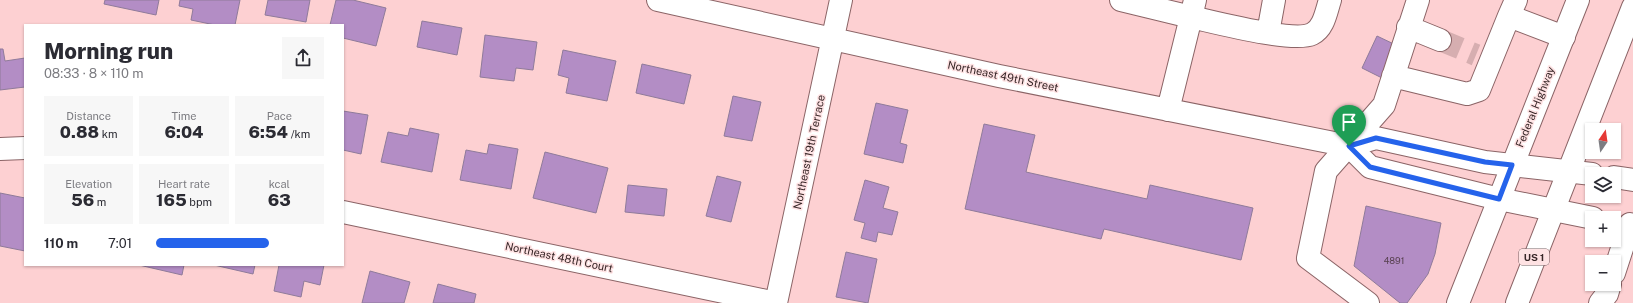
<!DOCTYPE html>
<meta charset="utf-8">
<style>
:root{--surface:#fff;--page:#f7f7f7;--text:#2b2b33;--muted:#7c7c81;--accent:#2563eb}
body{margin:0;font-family:"Public Sans",sans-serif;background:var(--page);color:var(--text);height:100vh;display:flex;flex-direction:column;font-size:15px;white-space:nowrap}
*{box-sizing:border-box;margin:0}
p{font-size:13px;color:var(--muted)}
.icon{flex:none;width:22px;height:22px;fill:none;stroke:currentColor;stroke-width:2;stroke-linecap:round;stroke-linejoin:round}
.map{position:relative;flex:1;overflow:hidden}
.details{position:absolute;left:24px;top:24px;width:320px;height:242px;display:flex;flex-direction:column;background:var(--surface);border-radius:0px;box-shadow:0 1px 3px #0004}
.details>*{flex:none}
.needle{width:26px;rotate:13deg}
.buttons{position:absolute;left:1585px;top:123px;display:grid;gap:8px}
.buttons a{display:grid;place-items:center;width:36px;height:36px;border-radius:0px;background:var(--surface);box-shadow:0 1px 3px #0004;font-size:20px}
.pin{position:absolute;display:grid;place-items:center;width:34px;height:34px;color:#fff;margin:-41px -17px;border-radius:50% 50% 50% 0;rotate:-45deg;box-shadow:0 0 4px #0007}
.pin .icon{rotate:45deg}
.round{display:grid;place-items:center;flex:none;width:42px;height:42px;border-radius:0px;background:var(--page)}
.overview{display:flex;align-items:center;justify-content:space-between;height:68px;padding:0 20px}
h1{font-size:22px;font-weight:800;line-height:30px}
.figures{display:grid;grid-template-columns:repeat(3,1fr);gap:6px;height:68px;padding:4px 20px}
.figures div{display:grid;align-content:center;border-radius:0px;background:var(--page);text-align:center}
.figures b{font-size:17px;font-weight:800}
.figures small{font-size:11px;font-weight:400}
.figures p{font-size:11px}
ul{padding:0 20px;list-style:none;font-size:13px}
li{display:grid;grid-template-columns:64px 48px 1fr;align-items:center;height:30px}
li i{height:10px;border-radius:5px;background:var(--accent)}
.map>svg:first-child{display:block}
.building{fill:#b38dc5;stroke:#8f7b9a}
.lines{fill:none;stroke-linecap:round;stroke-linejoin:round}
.minor-tunnel{stroke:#d6aeb0;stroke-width:22;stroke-dasharray:22 11;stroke-linecap:butt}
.minor-casing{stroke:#8b6466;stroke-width:24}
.major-casing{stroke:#8b6466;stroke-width:24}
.minor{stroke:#fff;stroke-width:22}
.major{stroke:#fff;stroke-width:22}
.route-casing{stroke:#fff;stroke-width:8}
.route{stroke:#2563eb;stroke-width:5}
.labels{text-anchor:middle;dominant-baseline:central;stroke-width:3;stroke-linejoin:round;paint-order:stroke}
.number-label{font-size:9px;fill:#57404f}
.shield{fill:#fee2e3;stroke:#735f60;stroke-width:1}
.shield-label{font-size:10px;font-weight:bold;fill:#382728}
.street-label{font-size:11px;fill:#382728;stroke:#fee2e3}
</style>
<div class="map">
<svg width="1633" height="303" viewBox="0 0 1633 303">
<rect width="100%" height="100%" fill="#fdd0d2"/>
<path class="building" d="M 105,0 L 159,0 L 156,15 L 104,4 Z
M 180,0 L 240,0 L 235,25 L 215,25 L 191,20 L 193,9 L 179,6 Z
M 268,0 L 310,0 L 306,22 L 265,15 Z
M 336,0 L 353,0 L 386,8 L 376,46 L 343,38 L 343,25 L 330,25 Z
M 422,21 L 462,28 L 457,55 L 417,47 Z
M 485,35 L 537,42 L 533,70 L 516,68 L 514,81 L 480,77 Z
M 1377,36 L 1398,46 L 1382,78 L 1362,68 Z
M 0,49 L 3,49 L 5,61 L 25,58 L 25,87 L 0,90 Z
M 563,50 L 616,61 L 607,101 L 566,93 L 569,78 L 558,75 Z
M 642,64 L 691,75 L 684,104 L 636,93 Z
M 733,96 L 761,102 L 752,141 L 724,136 Z
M 876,103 L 908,110 L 900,143 L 907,145 L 903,163 L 864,154 Z
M 343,111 L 368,115 L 361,154 L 343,150 Z
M 984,124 L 1035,135 L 1026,172 L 1147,199 L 1150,185 L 1253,208 L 1241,260 L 1104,229 L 1101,239 L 965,209 Z
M 410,128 L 439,134 L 432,172 L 381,162 L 388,132 L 408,136 Z
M 489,144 L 518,149 L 511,189 L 460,180 L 466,150 L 487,154 Z
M 545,152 L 608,168 L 596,213 L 533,198 Z
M 717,176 L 741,182 L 731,222 L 706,216 Z
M 865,180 L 889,187 L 883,208 L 898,212 L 892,235 L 878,232 L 876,242 L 861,238 L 865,223 L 854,220 Z
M 628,185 L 667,189 L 664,216 L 625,212 Z
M 0,193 L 25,198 L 25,251 L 0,246 Z
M 1366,206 L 1441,223 L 1435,254 L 1428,274 L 1407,303 L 1400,303 L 1354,266 Z
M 846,252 L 877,259 L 868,303 L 836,297 Z
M 139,265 L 184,265 L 182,275 Z
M 214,265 L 255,265 L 253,274 Z
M 279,265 L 324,265 L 320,285 L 304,281 L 301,297 L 274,291 Z
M 370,271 L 410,282 L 404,303 L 362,303 Z
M 438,284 L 476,294 L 474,303 L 433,303 Z"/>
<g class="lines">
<path class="minor-tunnel" d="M 1440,40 L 1476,55"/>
<defs>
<path id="minor" d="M 658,0 L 999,76 L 1349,146 L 1376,138 L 1485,162 L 1592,174
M 1121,0 L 1191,17 L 1168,110
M 1195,0 L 1191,17 C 1214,22 1293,43 1312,34 C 1324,28 1326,12 1330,0
M 1516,0 L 1509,16 L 1564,37
M 1408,27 L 1440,40
M 1268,33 L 1274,0
M 1393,76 L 1467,94 L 1479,90 L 1509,16
M 1349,146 L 1370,167 L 1499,199 L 1593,218
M 0,149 L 25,148
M 1614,177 L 1633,180
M 343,212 L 776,303
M 1614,273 L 1630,224
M 776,303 L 841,0
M 1368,303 L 1308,258 L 1326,171 L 1384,105 L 1418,0
M 1600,303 L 1607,294 L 1610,284"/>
<path id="major" d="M 1458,303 L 1578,0
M 1517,303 L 1633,7"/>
</defs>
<use href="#minor" class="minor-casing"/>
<use href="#major" class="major-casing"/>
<use href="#minor" class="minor"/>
<use href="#major" class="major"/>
</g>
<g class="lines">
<defs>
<path id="route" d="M 1376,138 L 1485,162 L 1512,165 L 1499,199 L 1370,167 L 1349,146 Z"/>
</defs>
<use href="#route" class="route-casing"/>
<use href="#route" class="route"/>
</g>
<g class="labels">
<g class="number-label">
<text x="1394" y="260">4891</text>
</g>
<rect class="shield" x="1519" y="249" width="30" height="16" rx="3"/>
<g class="shield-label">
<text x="1534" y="257">US 1</text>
</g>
<g class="street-label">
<text transform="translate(1003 76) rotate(12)">Northeast 49th Street</text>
<text transform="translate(1535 107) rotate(-68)">Federal Highway</text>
<text transform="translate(809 152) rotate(-78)">Northeast 19th Terrace</text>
<text transform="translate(559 257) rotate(12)">Northeast 48th Court</text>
</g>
</g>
</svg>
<div class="buttons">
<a><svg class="needle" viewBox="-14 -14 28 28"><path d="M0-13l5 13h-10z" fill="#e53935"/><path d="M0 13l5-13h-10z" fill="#7c7c81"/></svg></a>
<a><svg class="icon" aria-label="layers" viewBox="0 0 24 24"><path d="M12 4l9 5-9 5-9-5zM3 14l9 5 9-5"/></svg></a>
<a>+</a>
<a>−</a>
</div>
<div class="pin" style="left:1349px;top:146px;background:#1e9e55"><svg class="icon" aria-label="arrive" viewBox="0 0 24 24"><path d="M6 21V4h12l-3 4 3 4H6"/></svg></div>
<section class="details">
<div class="overview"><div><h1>Morning run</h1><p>08:33 · 8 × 110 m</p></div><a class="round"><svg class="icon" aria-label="share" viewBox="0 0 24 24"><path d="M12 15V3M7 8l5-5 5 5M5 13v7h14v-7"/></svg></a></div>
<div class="figures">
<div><p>Distance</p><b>0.88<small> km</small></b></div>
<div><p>Time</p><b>6:04</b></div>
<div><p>Pace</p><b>6:54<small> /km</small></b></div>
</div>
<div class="figures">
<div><p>Elevation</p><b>56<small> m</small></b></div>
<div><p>Heart rate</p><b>165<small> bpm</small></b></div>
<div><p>kcal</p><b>63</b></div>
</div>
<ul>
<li><b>110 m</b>7:01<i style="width:67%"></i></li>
</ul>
</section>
</div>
